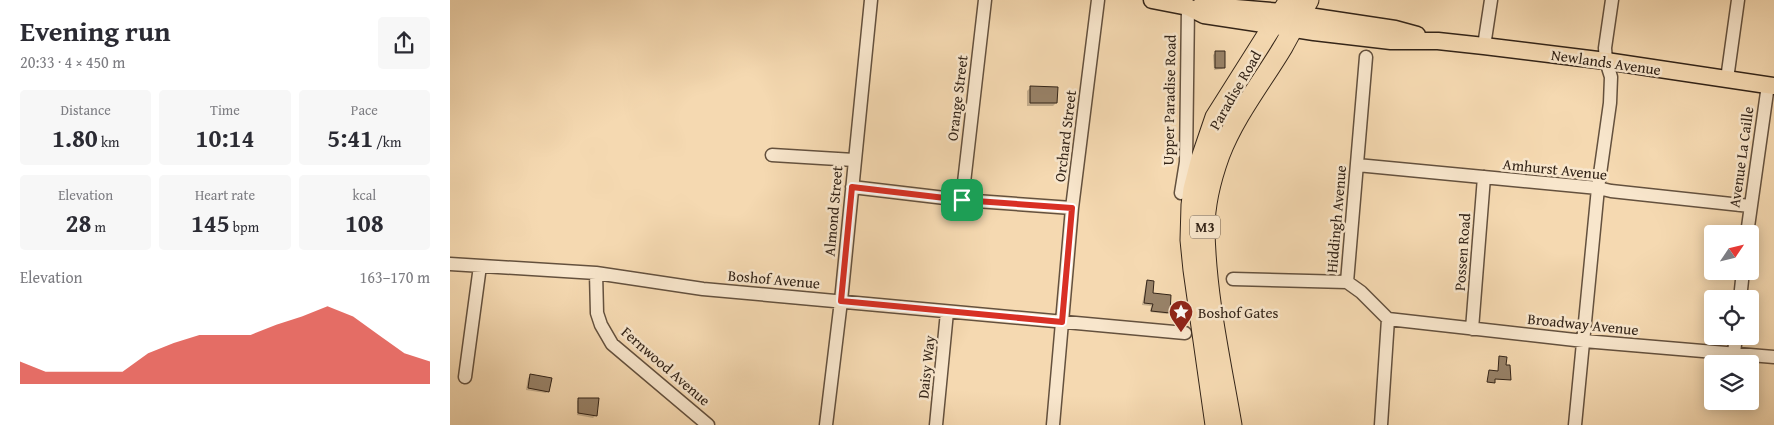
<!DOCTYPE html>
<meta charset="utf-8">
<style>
:root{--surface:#fff;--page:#f7f7f7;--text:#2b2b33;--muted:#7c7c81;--accent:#d93025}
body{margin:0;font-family:"Gentium Book Plus",serif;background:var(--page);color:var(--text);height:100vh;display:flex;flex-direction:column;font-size:19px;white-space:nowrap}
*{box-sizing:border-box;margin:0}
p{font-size:16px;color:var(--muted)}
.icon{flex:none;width:28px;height:28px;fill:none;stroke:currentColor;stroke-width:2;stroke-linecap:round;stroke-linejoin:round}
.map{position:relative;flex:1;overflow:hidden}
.panel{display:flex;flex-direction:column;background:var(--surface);width:450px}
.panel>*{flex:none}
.needle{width:32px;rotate:55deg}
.fabs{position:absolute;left:1254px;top:225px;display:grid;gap:10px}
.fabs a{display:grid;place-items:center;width:55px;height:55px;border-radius:5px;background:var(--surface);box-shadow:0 2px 12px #0003;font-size:25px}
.pin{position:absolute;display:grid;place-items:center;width:42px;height:42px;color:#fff;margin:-21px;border-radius:10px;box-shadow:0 2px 8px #0006}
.round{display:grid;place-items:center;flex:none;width:52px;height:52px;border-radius:5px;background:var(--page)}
.summary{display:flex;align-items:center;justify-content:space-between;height:85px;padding:0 20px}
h1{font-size:28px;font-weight:700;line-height:38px}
.metrics{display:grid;grid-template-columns:repeat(3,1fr);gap:8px;height:85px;padding:5px 20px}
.metrics div{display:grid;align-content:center;border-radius:5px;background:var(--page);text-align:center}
.metrics b{font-size:25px;font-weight:700}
.metrics small{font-size:14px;font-weight:400}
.metrics p{font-size:14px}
.chart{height:140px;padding:10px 20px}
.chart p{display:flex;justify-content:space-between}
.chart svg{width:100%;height:90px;margin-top:5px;fill:var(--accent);opacity:.7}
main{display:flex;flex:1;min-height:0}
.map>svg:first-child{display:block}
.shadow{fill:#0003}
.building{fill:#988268;stroke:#332418}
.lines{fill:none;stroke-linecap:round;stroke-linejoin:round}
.minor-casing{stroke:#64513e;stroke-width:15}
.major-casing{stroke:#332418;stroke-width:19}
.highway-casing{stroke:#332418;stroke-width:21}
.minor{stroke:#f8e6cc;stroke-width:12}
.major{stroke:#f5d9b1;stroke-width:16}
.highway{stroke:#f5d9b1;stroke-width:19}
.route-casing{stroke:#fff;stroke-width:10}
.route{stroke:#d93025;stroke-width:6}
.labels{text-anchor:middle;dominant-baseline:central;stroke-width:5;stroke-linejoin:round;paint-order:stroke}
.shield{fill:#f8e6cc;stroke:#6e5e4e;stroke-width:1}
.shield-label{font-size:14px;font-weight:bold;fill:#332418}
.street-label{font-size:15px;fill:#332418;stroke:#f8e6cc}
.poi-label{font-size:15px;fill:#332418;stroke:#f8e6cc;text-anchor:start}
</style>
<main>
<section class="panel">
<div class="summary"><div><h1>Evening run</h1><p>20:33 · 4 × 450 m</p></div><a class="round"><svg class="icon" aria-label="share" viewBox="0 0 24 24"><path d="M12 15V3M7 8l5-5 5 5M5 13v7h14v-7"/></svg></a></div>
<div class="metrics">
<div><p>Distance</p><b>1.80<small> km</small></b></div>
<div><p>Time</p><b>10:14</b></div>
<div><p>Pace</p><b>5:41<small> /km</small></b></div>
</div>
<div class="metrics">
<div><p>Elevation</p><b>28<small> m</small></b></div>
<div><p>Heart rate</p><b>145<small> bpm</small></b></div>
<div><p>kcal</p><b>108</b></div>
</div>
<div class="chart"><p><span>Elevation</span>163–170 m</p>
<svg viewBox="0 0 160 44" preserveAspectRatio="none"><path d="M0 44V33L10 38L20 38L30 38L40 38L50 29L60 24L70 20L80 20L90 20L100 15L110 11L120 6L130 11L140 20L150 29L160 33V44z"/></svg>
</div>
</section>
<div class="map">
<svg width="1324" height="425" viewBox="0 0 1324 425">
<rect width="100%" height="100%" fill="#f5d9b1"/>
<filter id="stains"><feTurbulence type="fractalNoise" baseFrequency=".004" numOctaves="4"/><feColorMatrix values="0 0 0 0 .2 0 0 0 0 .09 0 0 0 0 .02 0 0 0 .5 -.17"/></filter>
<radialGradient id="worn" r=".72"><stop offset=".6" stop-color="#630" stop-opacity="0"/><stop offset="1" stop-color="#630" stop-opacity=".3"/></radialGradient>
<path class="shadow" d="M 765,53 L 774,67 L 772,69 L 764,70 L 763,55 Z
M 581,87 L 606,103 L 603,106 L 577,106 L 577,91 Z
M 698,281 L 702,294 L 719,312 L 717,314 L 700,312 L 701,306 L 692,305 L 696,283 Z
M 80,376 L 98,391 L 96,393 L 76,390 L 78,378 Z
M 129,399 L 147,399 L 145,416 L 143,418 L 127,415 L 127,401 Z"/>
<path class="building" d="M 765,51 L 775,51 L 775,68 L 765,68 Z
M 580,86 L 608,87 L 607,103 L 580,103 Z
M 697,280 L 704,281 L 703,293 L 721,295 L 720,313 L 701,311 L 703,304 L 694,303 Z
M 1049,356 L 1057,357 L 1056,365 L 1060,365 L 1061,380 L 1045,379 L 1045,383 L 1037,382 L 1039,370 L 1048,371 Z
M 80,374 L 102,378 L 99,392 L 78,388 Z
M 128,398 L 149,398 L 147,416 L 128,413 Z"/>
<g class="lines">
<defs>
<path id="minor" d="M 1034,46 L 1041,0
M 916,57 L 897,282 L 911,292 L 938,319 L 931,425
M 1277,79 L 1288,0
M 322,155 L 404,160
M 907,165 L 1148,188 L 1161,191 L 1300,206
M 402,187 L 512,200 L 622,208
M 731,193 L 736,162 L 738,7
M 512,200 L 535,0
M 1297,234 L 1318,85
M 0,264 L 146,273 L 253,289 L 735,333
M 146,273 L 147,313 L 151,325 L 162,344 L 258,425
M 783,279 L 897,282
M 1290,299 L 1293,271
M 938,319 L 1134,341 L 1324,357
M 1022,329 L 1034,177
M 1284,353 L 1286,336
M 15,377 L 30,266
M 376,425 L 391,301 L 421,0
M 486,425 L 497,312
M 603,425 L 622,208 L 648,0
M 1125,425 L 1148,188 L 1160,103 L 1161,77 L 1156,61 L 1155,48 L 1162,0"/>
<path id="major" d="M 702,0 L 738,7 L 754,15 L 864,32 L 941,41 L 988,41 L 1034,46 L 1156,61 L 1324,86
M 751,5 L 832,12 L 945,29 L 967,35"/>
<path id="highway" d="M 765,425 L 743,270 L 740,240 L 741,205 L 743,189 L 751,158 L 765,117 L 839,0
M 782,425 C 771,361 756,295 755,229 C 755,205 762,177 770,155 C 785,116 812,82 833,47 C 842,31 850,15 859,0"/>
</defs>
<use href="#minor" class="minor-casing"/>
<use href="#major" class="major-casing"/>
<use href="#highway" class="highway-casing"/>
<use href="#minor" class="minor"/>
<use href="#major" class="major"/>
<use href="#highway" class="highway"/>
</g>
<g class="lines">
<defs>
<path id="route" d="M 402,187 L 512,200 L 622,208 L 612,322 L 391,301 Z"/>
</defs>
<use href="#route" class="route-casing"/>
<use href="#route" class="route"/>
</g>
<defs>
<symbol id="sight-pin" viewBox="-11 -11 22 30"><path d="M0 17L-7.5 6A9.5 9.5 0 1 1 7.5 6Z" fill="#8f2418" stroke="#f8e6cc"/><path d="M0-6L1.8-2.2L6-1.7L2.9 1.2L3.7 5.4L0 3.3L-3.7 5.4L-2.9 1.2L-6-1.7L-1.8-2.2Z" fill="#fff"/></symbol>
</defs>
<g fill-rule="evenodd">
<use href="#sight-pin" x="717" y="298" width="28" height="38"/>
</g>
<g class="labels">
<rect class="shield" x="740" y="215.5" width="30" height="23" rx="4"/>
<g class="shield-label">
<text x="755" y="227">M3</text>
</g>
<g class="street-label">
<text transform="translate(1156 62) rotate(8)">Newlands Avenue</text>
<text transform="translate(785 90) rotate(-60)">Paradise Road</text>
<text transform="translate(507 98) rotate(-83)">Orange Street</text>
<text transform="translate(719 100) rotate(-89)">Upper Paradise Road</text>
<text transform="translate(615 136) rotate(-83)">Orchard Street</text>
<text transform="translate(1291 157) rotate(-82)">Avenue La Caille</text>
<text transform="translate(1105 169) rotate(6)">Amhurst Avenue</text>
<text transform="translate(383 211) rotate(-85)">Almond Street</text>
<text transform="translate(886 219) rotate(-85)">Hiddingh Avenue</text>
<text transform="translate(1012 252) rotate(-86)">Possen Road</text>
<text transform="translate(324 279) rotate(5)">Boshof Avenue</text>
<text transform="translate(1133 324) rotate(6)">Broadway Avenue</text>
<text transform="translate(216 366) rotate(41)">Fernwood Avenue</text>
<text transform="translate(476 367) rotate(-84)">Daisy Way</text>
</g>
<g class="poi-label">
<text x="748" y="312">Boshof Gates</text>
</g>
</g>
<rect width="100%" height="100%" filter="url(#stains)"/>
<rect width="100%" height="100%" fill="url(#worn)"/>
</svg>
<div class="fabs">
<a><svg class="needle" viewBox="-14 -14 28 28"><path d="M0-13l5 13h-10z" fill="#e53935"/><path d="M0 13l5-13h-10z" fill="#7c7c81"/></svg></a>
<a><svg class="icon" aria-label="locate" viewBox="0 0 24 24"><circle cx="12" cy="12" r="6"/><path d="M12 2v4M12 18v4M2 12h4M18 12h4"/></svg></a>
<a><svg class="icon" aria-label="layers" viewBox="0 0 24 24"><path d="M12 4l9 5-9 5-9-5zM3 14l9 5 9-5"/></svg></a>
</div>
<div class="pin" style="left:512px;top:200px;background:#1e9e55"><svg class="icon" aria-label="arrive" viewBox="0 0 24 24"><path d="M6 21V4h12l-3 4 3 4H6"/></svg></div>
</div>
</main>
